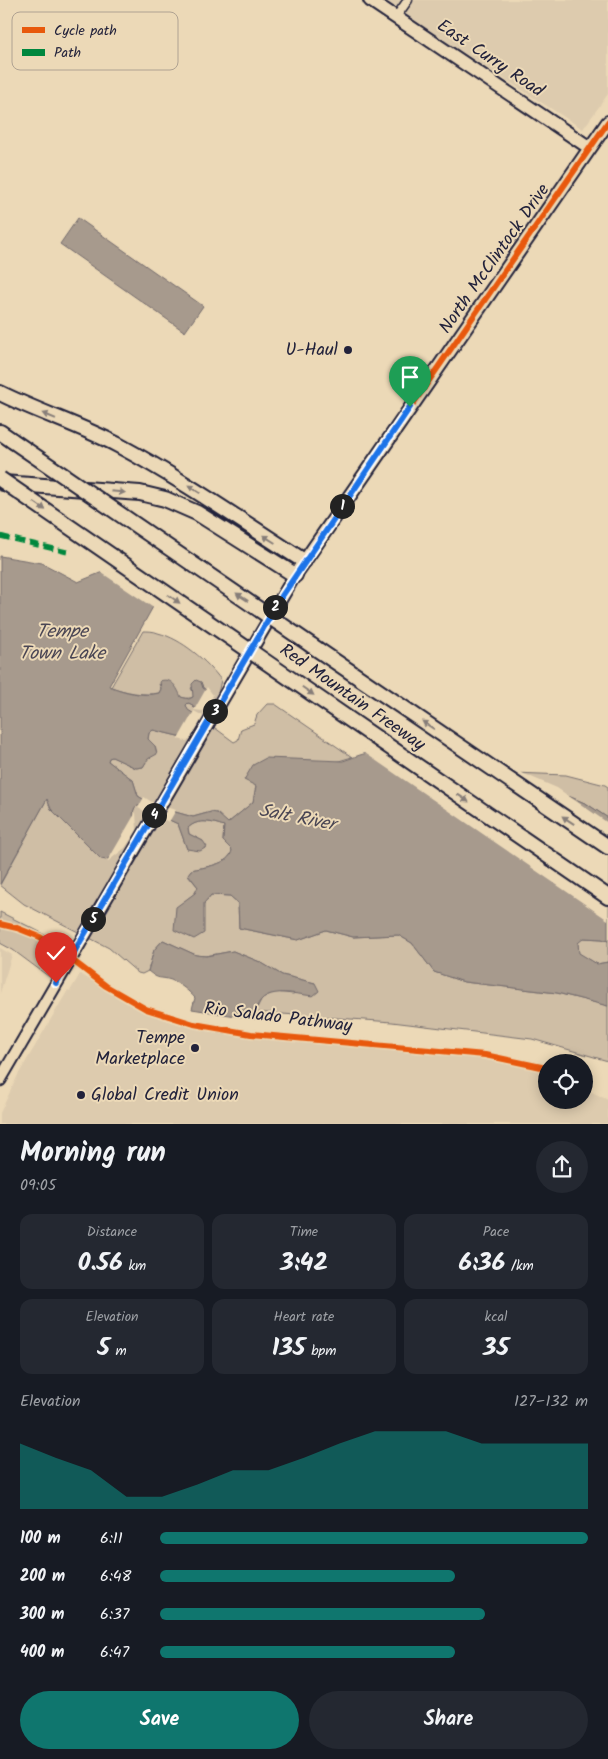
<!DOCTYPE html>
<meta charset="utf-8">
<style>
:root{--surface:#171b24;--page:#242831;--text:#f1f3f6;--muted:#9ea1a6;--accent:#0f766e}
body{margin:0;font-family:Kalam,sans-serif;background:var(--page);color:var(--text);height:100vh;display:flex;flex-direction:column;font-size:19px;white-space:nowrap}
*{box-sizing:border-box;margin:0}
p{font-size:16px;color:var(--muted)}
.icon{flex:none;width:28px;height:28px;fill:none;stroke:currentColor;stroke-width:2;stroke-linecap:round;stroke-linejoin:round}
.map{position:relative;height:1124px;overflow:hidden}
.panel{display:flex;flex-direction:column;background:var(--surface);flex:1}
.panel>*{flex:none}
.fabs{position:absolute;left:538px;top:1054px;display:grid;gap:10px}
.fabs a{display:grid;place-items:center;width:55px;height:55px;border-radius:50%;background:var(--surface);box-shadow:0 2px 12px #0003;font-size:25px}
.pin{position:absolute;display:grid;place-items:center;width:42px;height:42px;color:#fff;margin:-51px -21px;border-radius:50% 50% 50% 0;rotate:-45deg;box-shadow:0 0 5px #0007}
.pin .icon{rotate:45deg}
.km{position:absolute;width:25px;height:25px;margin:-12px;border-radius:50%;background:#222;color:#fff;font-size:14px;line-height:25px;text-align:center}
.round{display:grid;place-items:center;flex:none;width:52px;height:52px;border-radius:26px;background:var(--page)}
.overview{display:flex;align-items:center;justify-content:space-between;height:85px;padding:0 20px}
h1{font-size:28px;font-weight:700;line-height:38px}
.stats{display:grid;grid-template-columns:repeat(3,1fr);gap:8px;height:85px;padding:5px 20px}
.stats div{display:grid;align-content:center;border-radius:12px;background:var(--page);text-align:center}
.stats b{font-size:25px;font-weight:700}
.stats small{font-size:14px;font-weight:400}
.stats p{font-size:14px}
.chart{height:140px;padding:10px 20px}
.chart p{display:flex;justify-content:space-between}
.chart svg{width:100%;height:90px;margin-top:5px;fill:var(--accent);opacity:.7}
.cta{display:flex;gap:10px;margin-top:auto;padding:10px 20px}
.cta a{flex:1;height:58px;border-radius:30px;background:var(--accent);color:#fff;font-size:20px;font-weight:700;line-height:58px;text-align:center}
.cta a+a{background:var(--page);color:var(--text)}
ul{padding:0 20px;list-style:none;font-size:16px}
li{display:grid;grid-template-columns:80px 60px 1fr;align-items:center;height:38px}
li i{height:12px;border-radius:6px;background:var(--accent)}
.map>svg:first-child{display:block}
.built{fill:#ddcbae}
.green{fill:#cfbea5;stroke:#787070}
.water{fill:#a79a8d;stroke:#726a6c}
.pier{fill:#ecd9b7}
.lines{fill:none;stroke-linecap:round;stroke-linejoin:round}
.street-casing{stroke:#22223b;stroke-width:11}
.secondary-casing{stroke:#22223b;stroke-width:15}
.primary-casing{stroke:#22223b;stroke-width:16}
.highway-casing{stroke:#22223b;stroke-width:18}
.street{stroke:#ecd9b7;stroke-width:8}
.secondary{stroke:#ecd9b7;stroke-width:11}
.primary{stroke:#ecd9b7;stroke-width:12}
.highway{stroke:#ecd9b7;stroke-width:14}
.highway-bridge-casing{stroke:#22223b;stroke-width:18;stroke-linecap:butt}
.highway-bridge{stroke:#ecd9b7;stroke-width:14}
.quiet{stroke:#00873e;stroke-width:5;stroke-dasharray:10 5;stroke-linecap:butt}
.cycleway-casing{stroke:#ecd9b7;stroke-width:9}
.cycleway{stroke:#e8590c;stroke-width:6}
.oneway{fill:#877e79}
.route-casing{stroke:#fff;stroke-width:10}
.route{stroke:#1a73e8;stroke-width:6}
.poi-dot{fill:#22223b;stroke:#ecd9b7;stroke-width:2}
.labels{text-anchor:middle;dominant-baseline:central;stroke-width:4;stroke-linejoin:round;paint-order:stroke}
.street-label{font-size:18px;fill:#22223b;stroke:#ecd9b7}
.poi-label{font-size:18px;fill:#22223b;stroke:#ecd9b7;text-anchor:end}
.water-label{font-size:19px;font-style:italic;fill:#4a4654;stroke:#ecd9b7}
.key{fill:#ecd9b7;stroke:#afa292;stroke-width:1}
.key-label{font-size:14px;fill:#22223b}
</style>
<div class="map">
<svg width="608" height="1124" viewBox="0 0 608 1124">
<rect width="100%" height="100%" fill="#ecd9b7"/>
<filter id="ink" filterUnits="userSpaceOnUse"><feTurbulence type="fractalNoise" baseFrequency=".02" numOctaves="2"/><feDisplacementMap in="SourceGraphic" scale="10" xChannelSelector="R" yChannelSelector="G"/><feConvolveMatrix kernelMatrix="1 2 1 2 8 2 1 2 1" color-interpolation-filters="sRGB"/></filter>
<g filter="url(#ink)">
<path class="built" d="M 381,0 L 608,0 L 608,94 L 583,129 Z
M 0,948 L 12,955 L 0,993 Z
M 80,974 L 147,1013 L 171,1022 L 201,1030 L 237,1036 L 274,1040 L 472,1057 L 546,1072 L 546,1100 L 584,1100 L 584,1088 L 608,1100 L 608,1124 L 0,1124 L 0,1113 L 18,1075 L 68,990 L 70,991 Z"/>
<path class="green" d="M 143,631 C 148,631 154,631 158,633 C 182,639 207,661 221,680 L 211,725 L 234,742 L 238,740 L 241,729 L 254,724 L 257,715 L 267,704 L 275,704 L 352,757 L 256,786 L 253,802 L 228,823 L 211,812 L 193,817 L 154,806 L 138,796 L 133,780 L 108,761 L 109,758 L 112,757 L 136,768 L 143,767 L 155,746 L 148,739 L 149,733 L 153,730 L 186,738 L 186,705 L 188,703 L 191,704 L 194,708 L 208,691 L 203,688 L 201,682 L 191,688 L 194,694 L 193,697 C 182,702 169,690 159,684 L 161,689 L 159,693 C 144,696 125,692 111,687 Z
M 514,773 L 566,775 L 605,785 L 608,787 L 608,818 L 587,804 Z
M 47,799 L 51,809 L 101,859 L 134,829 C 134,821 130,811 137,805 L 178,824 L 187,849 L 203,841 L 189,834 L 188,828 C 198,818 212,822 224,826 L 223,841 L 232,850 C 230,865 204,867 191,870 L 188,875 L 198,887 L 195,893 L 176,908 L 204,904 L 211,895 L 230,896 L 238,903 L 239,928 L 298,940 L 326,930 L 353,937 L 398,935 L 412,943 L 434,972 L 464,982 L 557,993 L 608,1006 L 608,1061 L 532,1039 L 392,1022 L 255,1012 L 262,998 L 275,992 L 293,994 L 315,983 L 282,975 L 260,962 L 233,951 L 206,956 L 196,955 L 163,940 L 154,950 L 148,971 L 142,974 L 138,973 L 109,948 L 24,904 L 0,885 Z
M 0,912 L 40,932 L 69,950 L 52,979 L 13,950 L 0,943 Z
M 583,938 L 602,939 L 608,941 L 608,962 L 597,964 L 578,953 L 578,943 Z"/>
<path class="water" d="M 78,218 L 203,306 L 185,332 L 60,244 Z
M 0,556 L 42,563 L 78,582 L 105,571 L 154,605 L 109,686 C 124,692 143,697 159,693 L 161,689 L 160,681 C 172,677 177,688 181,697 L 189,699 L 193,697 L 192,684 L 196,680 L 201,682 L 203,688 L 208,691 L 202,708 L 194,708 L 191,704 L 188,703 L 186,705 L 188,710 L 201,718 L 186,738 L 153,730 L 149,733 L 148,739 L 155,746 L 157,754 L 148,759 L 143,767 L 136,768 L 112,757 L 109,758 L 108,761 L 133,780 L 138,796 L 154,806 L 193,817 L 211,812 L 217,813 L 228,823 L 253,802 L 256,786 L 244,780 L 253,765 L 266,758 L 343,761 L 360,755 L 404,743 L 514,773 L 587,804 L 608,818 L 608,941 L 602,939 L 584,938 L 578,943 L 579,953 L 597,964 L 608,962 L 608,1006 L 557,993 L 464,982 L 434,972 L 412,943 L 398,935 L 353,937 L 326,930 L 298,940 L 239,928 L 238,903 L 230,896 L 211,895 L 204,903 L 204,933 L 194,939 L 174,930 L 176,907 L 195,893 L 198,887 L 188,874 L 191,870 C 204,867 230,865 232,850 L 223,841 L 224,826 C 212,822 198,818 188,828 L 189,834 L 203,841 L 207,847 L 200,851 L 187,849 L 178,824 L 137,805 C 129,812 137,823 133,831 C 127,844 117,851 106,860 L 101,859 L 51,809 L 47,799 L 0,884 Z
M 163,940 L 196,955 L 206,956 L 233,951 L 260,962 L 282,975 L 315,983 L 319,991 L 313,996 C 289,993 255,984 255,1019 L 192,1009 L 195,998 C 189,991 180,984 171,980 C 159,976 160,981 148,971 L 154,950 Z"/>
<path class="pier" d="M 104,569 L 156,603 L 157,605 L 155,609 L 99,571 Z
M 207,687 L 213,695 L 210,703 L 203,711 L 194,710 Z
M 194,711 L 203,716 L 203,726 L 196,737 L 186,741 L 178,739 Z
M 405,741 L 515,770 L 557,788 L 608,823 L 608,920 L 362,751 Z
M 144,797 L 155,804 L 176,810 L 169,822 L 138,808 Z
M 136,812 L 137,830 L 125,848 L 107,862 Z"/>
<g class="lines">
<defs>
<path id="street" d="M 396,17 L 408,0"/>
<path id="secondary" d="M 0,1080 L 295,575"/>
<path id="primary" d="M 370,0 L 590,148
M 295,575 L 608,122"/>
<path id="highway" d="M 0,393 C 38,412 80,425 118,445 C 183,480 243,522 304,561
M 0,432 L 13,441
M 3,483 L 140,493 L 165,499 L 197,513 L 295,575
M 311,645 L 608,847
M 423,770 L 608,897"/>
</defs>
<use href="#street" class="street-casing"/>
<use href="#secondary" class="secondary-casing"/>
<use href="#primary" class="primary-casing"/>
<use href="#highway" class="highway-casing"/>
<use href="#street" class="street"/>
<use href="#secondary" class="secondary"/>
<use href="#primary" class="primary"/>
<use href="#highway" class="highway"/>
<defs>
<path id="highway-bridge" d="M 13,441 L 311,645
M 0,479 L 423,770"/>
</defs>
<use href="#highway-bridge" class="highway-bridge-casing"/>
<use href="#highway-bridge" class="highway-bridge"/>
<path class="quiet" d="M 0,536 L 67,552"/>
<defs>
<path id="cycleway" d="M 304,561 L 608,122
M 0,924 L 17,928 L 40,937 L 51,944 L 106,986 L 146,1009 L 194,1024 L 251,1034 L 485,1055 L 546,1068"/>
</defs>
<use href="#cycleway" class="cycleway-casing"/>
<use href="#cycleway" class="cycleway"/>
</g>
<defs><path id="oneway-solid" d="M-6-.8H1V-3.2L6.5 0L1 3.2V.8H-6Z" transform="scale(1.25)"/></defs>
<g class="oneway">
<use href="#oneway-solid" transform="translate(49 416) rotate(-158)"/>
<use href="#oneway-solid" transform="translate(194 489) rotate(-146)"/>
<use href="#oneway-solid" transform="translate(118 492) rotate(5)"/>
<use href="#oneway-solid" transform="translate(40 506) rotate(35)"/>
<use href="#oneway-solid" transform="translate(269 539) rotate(-148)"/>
<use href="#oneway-solid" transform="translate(242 597) rotate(-146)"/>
<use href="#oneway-solid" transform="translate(174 599) rotate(35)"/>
<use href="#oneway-solid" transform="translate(308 691) rotate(35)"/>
<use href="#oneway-solid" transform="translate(428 725) rotate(-146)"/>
<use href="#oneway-solid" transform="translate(463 798) rotate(34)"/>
<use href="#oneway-solid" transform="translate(568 820) rotate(-146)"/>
</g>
</g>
<g class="lines" filter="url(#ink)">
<defs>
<path id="route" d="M 56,983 L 282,596 L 410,407"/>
</defs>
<use href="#route" class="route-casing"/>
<use href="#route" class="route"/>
</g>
<g class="poi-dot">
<circle cx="348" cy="350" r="5"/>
<circle cx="195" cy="1048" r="5"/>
<circle cx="81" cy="1095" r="5"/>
</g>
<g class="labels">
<g class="street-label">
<text transform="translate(490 59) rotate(34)">East Curry Road</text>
<text transform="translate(495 259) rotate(-55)">North McClintock Drive</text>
<text transform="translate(352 698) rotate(35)">Red Mountain Freeway</text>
<text transform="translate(278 1018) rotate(7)">Rio Salado Pathway</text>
</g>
<g class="poi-label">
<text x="338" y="350">U-Haul</text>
<text x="185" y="1038">Tempe<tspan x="185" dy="21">Marketplace</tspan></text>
<text x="91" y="1095" text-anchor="start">Global Credit Union</text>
</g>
<g class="water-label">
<text x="62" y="632">Tempe<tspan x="62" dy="22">Town Lake</tspan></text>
<text transform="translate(297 818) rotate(11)">Salt River</text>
</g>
</g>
<rect x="12" y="12" width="166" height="58" rx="8" class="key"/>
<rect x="22" y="27" width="23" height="6" fill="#e8590c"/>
<rect x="22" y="49" width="23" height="7" fill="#00873e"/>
<g class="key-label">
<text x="54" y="35">Cycle path</text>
<text x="54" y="57">Path</text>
</g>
</svg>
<div class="fabs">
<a><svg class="icon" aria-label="locate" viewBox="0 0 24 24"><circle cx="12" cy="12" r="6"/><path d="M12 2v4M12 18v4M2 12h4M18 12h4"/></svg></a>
</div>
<div class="pin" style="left:410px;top:407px;background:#1e9e55"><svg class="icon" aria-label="arrive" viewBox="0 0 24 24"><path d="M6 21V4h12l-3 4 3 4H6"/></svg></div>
<div class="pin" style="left:56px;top:983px;background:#d93025"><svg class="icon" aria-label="check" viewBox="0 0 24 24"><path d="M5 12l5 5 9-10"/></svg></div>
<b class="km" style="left:342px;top:506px">1</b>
<b class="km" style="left:275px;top:607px">2</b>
<b class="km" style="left:215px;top:711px">3</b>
<b class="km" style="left:154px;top:815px">4</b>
<b class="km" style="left:93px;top:919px">5</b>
</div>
<section class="panel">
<div class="overview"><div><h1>Morning run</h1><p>09:05</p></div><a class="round"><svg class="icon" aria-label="share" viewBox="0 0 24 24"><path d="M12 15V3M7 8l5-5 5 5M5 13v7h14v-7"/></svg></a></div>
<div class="stats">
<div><p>Distance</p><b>0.56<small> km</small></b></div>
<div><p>Time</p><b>3:42</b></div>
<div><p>Pace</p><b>6:36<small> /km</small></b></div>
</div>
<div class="stats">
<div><p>Elevation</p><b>5<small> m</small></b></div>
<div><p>Heart rate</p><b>135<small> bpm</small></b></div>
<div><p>kcal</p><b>35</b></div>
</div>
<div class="chart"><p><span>Elevation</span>127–132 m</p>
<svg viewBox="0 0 160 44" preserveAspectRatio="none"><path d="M0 44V12L10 19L20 25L30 38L40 38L50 32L60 25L70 25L80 19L90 12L100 6L110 6L120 6L130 12L140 12L150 12L160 12V44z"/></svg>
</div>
<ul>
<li><b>100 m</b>6:11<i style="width:100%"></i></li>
<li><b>200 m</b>6:48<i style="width:69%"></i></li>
<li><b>300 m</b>6:37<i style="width:76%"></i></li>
<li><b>400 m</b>6:47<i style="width:69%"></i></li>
</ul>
<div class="cta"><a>Save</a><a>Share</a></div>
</section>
